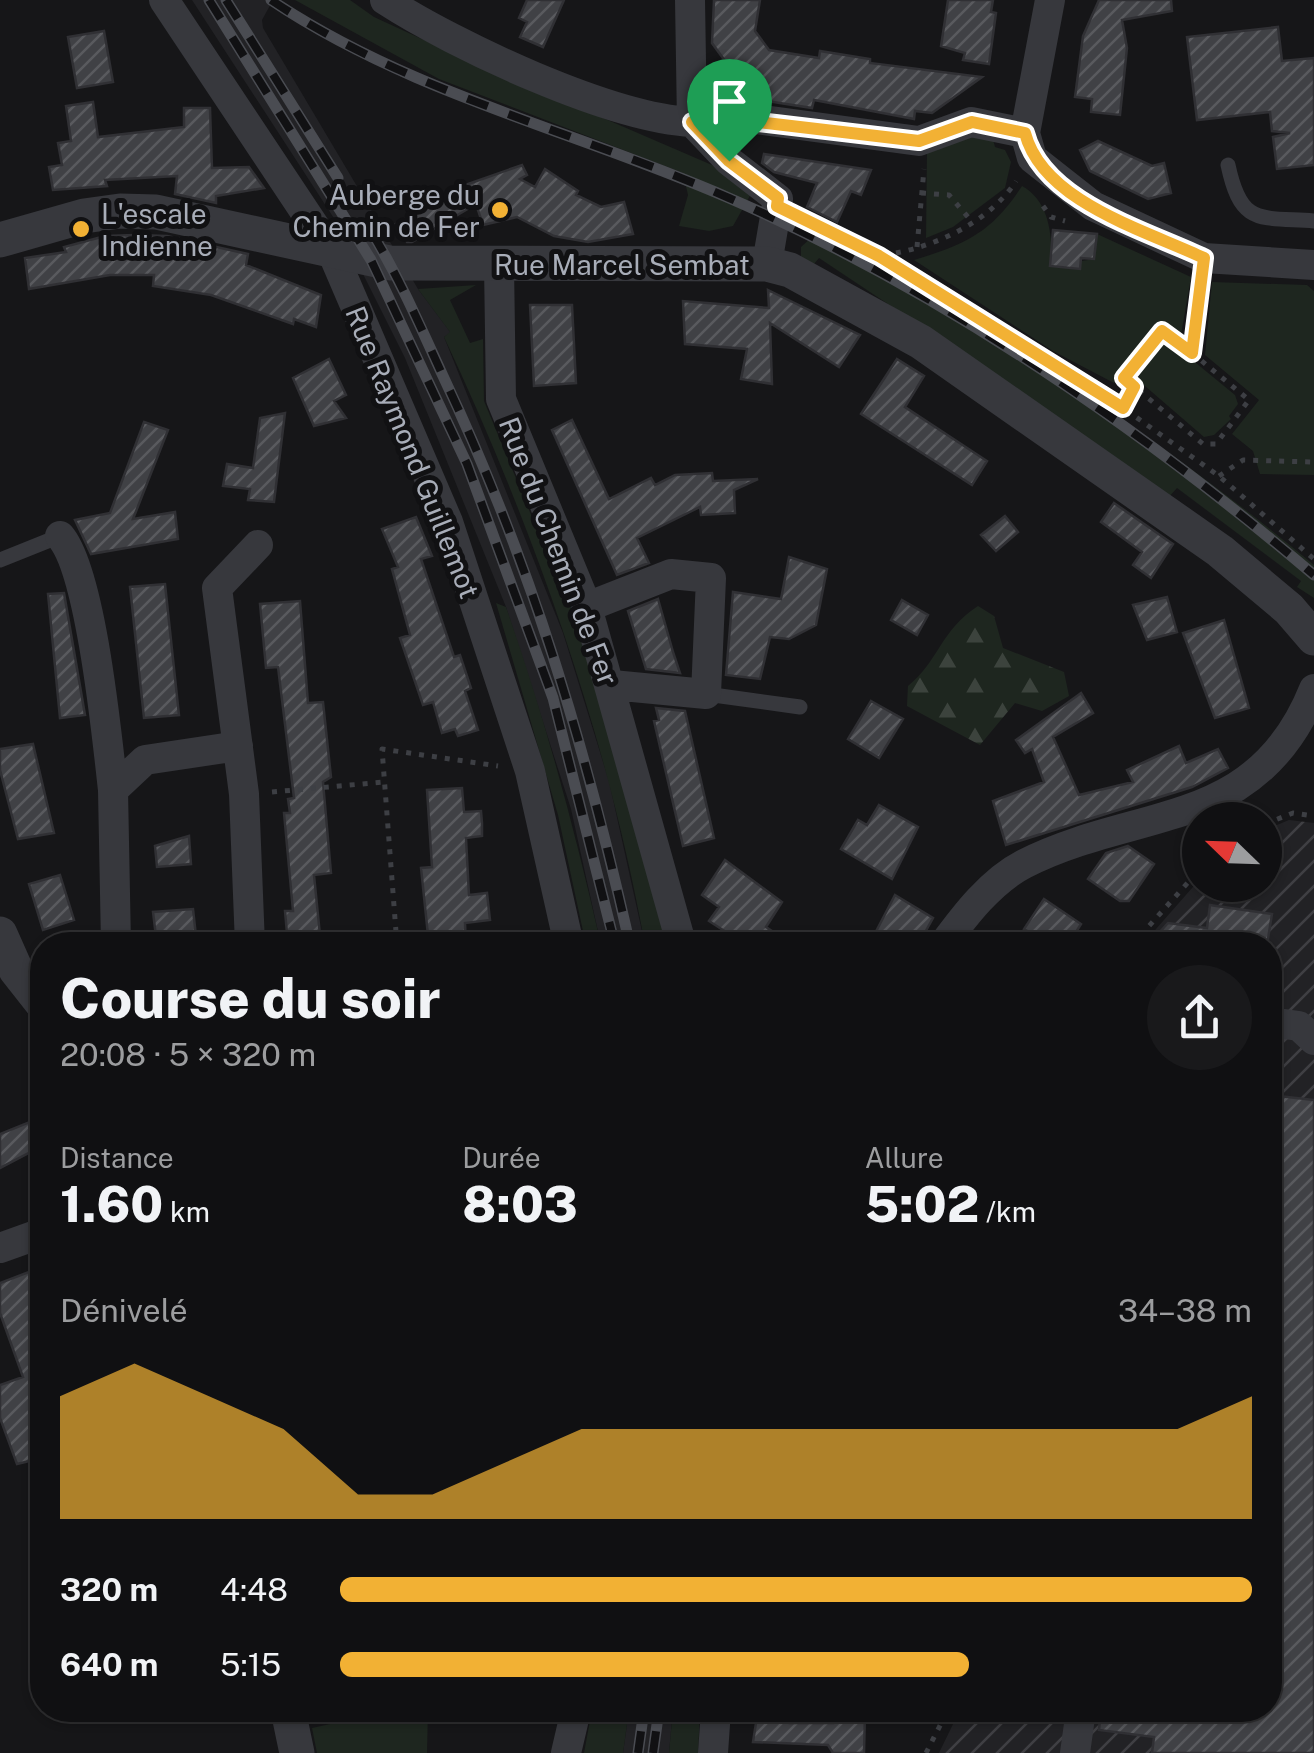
<!DOCTYPE html>
<html lang="fr">
<meta charset="utf-8">
<style>
:root{--surface:#101012;--page:#19191b;--text:#f1f3f6;--muted:#9c9d9f;--line:#303032;--accent:#f2b134}
body{margin:0;font-family:"Public Sans",sans-serif;background:var(--page);color:var(--text);height:100vh;display:flex;flex-direction:column;font-size:38px;white-space:nowrap}
*{box-sizing:border-box;margin:0}
p{font-size:32px;color:var(--muted)}
.icon{flex:none;width:55px;height:55px;fill:none;stroke:currentColor;stroke-width:2;stroke-linecap:round;stroke-linejoin:round}
.map{position:relative;flex:1;overflow:hidden}
.drawer{position:absolute;left:30px;top:932px;width:1252px;height:790px;display:flex;flex-direction:column;background:var(--surface);border-radius:40px;box-shadow:0 2px 8px #0004,0 0 0 2px var(--line)}
.drawer>*{flex:none}
.needle{width:65px;rotate:293deg}
.controls{position:absolute;left:1182px;top:802px;display:grid;gap:20px}
.controls a{display:grid;place-items:center;width:100px;height:100px;border-radius:50%;background:var(--surface);box-shadow:0 2px 8px #0004,0 0 0 2px var(--line);font-size:50px}
.pin{position:absolute;display:grid;place-items:center;width:85px;height:85px;color:#fff;margin:-102px -42px;border-radius:50% 50% 50% 0;rotate:-45deg;box-shadow:0 0 10px #0007}
.pin .icon{rotate:45deg}
.round{display:grid;place-items:center;flex:none;width:105px;height:105px;border-radius:52px;background:var(--page)}
.overview{display:flex;align-items:center;justify-content:space-between;height:170px;padding:0 30px}
h1{font-size:55px;font-weight:800;line-height:75px}
.metrics{display:grid;grid-template-columns:repeat(3,1fr);gap:15px;height:170px;padding:10px 30px}
.metrics div{display:grid;align-content:center}
.metrics b{font-size:50px;font-weight:800}
.metrics small{font-size:28px;font-weight:400}
.metrics p{font-size:28px}
.chart{height:280px;padding:20px 30px}
.chart p{display:flex;justify-content:space-between}
.chart svg{width:100%;height:180px;margin-top:10px;fill:var(--accent);opacity:.7}
ul{padding:0 30px;list-style:none;font-size:32px}
li{display:grid;grid-template-columns:160px 120px 1fr;align-items:center;height:75px}
li i{height:25px;border-radius:12px;background:var(--accent)}
.map>svg:first-child{display:block}
.built{fill:#222225}
.industrial{fill:url(#industrial-furrows)}
.green{fill:#1e261f}
.forest{fill:url(#forest-firs)}
.building{fill:url(#building-hatch);stroke:#303034;stroke-width:2.5}
.lines{fill:none;stroke-linecap:round;stroke-linejoin:round}
.path{stroke:#3d3f44;stroke-width:5;stroke-dasharray:5 8;stroke-linecap:butt}
.service{stroke:#37383d;stroke-width:15}
.minor{stroke:#37383d;stroke-width:30}
.tertiary{stroke:#37383d;stroke-width:35}
.rail-casing{stroke:#4a4c52;stroke-width:11}
.rail{stroke:#111113;stroke-width:8;stroke-dasharray:22;stroke-linecap:butt}
.route-casing{stroke:#fff;stroke-width:20}
.route{stroke:#f2b134;stroke-width:12}
.poi-dot{fill:#f2b134;stroke:#111113;stroke-width:4}
.labels{text-anchor:middle;dominant-baseline:central;stroke-width:10;stroke-linejoin:round;paint-order:stroke}
.poi-label{font-size:28px;fill:#a8adb8;stroke:#111113;text-anchor:end}
.street-label{font-size:28px;fill:#a8adb8;stroke:#111113}
</style>
<div class="map">
<svg width="1314" height="1753" viewBox="0 0 1314 1753">
<defs>
<pattern id="industrial-furrows" width="10" height="10" patternUnits="userSpaceOnUse" patternTransform="scale(2.5)"><rect width="10" height="10" fill="#222225"/><path d="M-1 1l2-2M0 10L10 0M9 11l2-2" fill="none" stroke="#3f3f43"/></pattern>
<pattern id="forest-firs" width="22" height="20" patternUnits="userSpaceOnUse" patternTransform="scale(2.5)"><rect width="22" height="20" fill="#1e261f"/><path d="M5 1l3.5 6h-7zM16 11l3.5 6h-7z" fill="#3c433d"/></pattern>
<pattern id="building-hatch" width="6" height="6" patternUnits="userSpaceOnUse" patternTransform="scale(2.5)"><rect width="6" height="6" fill="#404145"/><path d="M-1 1l2-2M0 6l6-6M5 7l2-2" fill="none" stroke="#595a5e"/></pattern>
</defs>
<rect width="100%" height="100%" fill="#161618"/>
<path class="built" d="M 192,0 L 273,0 L 262,20 L 263,28 L 418,289 L 451,333 L 444,337 L 563,633 L 609,781 L 645,945 L 601,945 L 571,809 L 506,607 L 405,358 L 339,226 Z
M 629,1710 L 673,1710 L 669,1753 L 623,1753 Z"/>
<path class="industrial" d="M 1289,820 L 1314,823 L 1314,1753 L 939,1753 L 960,1710 L 1270,1710 L 1270,945 L 1142,945 L 1200,879 L 1200,885 L 1265,885 L 1265,830 Z"/>
<path class="green" d="M 295,0 L 350,0 L 374,17 L 450,52 L 712,165 L 751,194 L 733,226 L 709,231 L 679,226 L 688,195 L 683,173 L 439,79 Z
M 992,135 L 995,147 L 1005,150 L 1011,162 L 1005,188 L 953,227 L 926,238 L 927,150 L 958,136 Z
M 1022,186 C 1050,201 1053,238 1051,266 L 1094,259 L 1097,234 L 1191,277 L 1181,335 L 1164,322 L 1114,383 L 1053,351 L 914,260 C 966,244 991,233 1022,186 Z
M 814,235 C 992,328 1159,436 1314,565 L 1314,598 L 1297,587 L 1301,581 L 1177,488 L 1168,498 L 1053,414 L 819,258 L 814,264 L 801,257 L 801,247 Z
M 1212,282 L 1307,285 L 1314,291 L 1314,475 L 1260,474 L 1253,451 L 1232,434 L 1259,400 L 1205,355 Z
M 476,285 L 450,300 L 470,343 L 483,339 L 484,401 L 539,534 L 566,583 L 670,945 L 645,945 C 607,735 534,529 444,337 L 450,332 L 418,289 Z
M 1168,340 L 1235,395 L 1238,404 L 1229,416 L 1231,419 L 1214,435 L 1204,437 L 1138,380 L 1149,350 L 1153,352 Z
M 496,603 L 506,607 C 545,718 575,830 601,945 L 586,945 L 558,815 Z
M 393,1710 L 428,1710 L 427,1753 L 317,1753 L 312,1728 Z
M 592,1710 L 629,1710 L 623,1753 L 584,1753 Z
M 673,1710 L 700,1710 L 698,1753 L 669,1753 Z"/>
<path class="forest" d="M 978,606 L 994,616 L 1003,648 L 1064,672 L 1069,696 L 1042,711 L 1015,703 L 980,745 L 907,706 L 908,686 C 939,661 940,631 978,606 Z"/>
<path class="building" d="M 527,0 L 564,0 L 543,47 L 520,37 L 527,22 L 519,18 Z
M 714,0 L 760,0 L 755,31 L 769,50 L 819,58 L 820,51 L 870,59 L 870,63 L 982,77 L 932,113 L 915,111 L 914,119 L 814,100 L 812,108 L 761,100 L 762,92 L 746,90 L 712,43 Z
M 948,0 L 993,0 L 991,12 L 996,13 L 989,64 L 963,60 L 965,53 L 941,46 Z
M 1099,0 L 1171,0 L 1172,11 L 1122,20 L 1127,48 L 1120,115 L 1091,112 L 1092,99 L 1075,97 L 1083,36 Z
M 1278,27 L 1282,61 L 1314,58 L 1314,165 L 1277,169 L 1273,137 L 1290,133 L 1272,131 L 1270,112 L 1197,120 L 1187,37 Z
M 104,31 L 113,82 L 77,88 L 68,37 Z
M 93,102 L 98,137 L 184,127 L 184,108 L 210,108 L 212,168 L 249,167 L 264,188 L 216,196 L 216,203 L 175,194 L 177,176 L 105,180 L 107,186 L 53,190 L 49,167 L 62,165 L 58,143 L 71,141 L 66,106 Z
M 1098,141 L 1152,166 L 1164,163 L 1171,193 L 1148,199 L 1090,171 L 1080,150 Z
M 764,154 L 871,170 L 861,195 L 851,191 L 837,222 L 807,207 L 817,183 L 774,172 L 762,163 Z
M 522,165 L 527,175 L 520,179 L 535,187 L 545,169 L 578,191 L 576,195 L 601,207 L 624,202 L 633,234 L 588,242 L 554,236 L 517,217 L 483,225 L 476,204 L 412,242 L 407,242 L 396,224 L 454,189 Z
M 1053,230 L 1097,234 L 1094,259 L 1081,258 L 1080,269 L 1050,266 Z
M 135,235 L 167,236 L 248,254 L 246,265 L 321,295 L 316,327 L 294,319 L 293,324 L 211,295 L 153,286 L 154,275 L 110,275 L 29,289 L 25,258 L 66,252 L 64,247 L 105,236 Z
M 768,290 L 860,335 L 839,367 L 770,323 L 772,384 L 741,379 L 747,349 L 685,344 L 683,301 L 769,308 Z
M 530,305 L 572,305 L 576,383 L 534,386 Z
M 329,359 L 346,395 L 334,401 L 346,418 L 314,426 L 293,378 Z
M 897,359 L 924,376 L 905,407 L 987,461 L 972,485 L 861,414 Z
M 285,413 L 274,502 L 248,500 L 250,489 L 223,486 L 227,464 L 253,468 L 260,418 Z
M 572,420 L 609,499 L 651,478 L 655,485 L 675,475 L 712,473 L 713,481 L 758,479 L 734,490 L 735,513 L 701,515 L 700,507 L 637,538 L 649,563 L 617,575 L 552,430 Z
M 144,422 L 168,430 L 133,519 L 175,512 L 178,539 L 91,554 L 75,520 L 110,513 Z
M 1114,503 L 1173,544 L 1151,578 L 1133,565 L 1142,552 L 1101,522 Z
M 1005,516 L 1018,532 L 996,551 L 981,535 Z
M 416,517 L 432,556 L 421,559 L 454,657 L 460,655 L 471,688 L 465,691 L 478,730 L 458,736 L 455,729 L 442,733 L 433,702 L 423,705 L 400,638 L 410,635 L 392,569 L 398,567 L 382,529 Z
M 789,557 L 827,569 L 816,625 L 789,639 L 770,637 L 760,679 L 726,675 L 733,592 L 781,599 Z
M 165,584 L 179,715 L 144,718 L 130,587 Z
M 64,593 L 85,715 L 60,718 L 48,594 Z
M 1167,597 L 1177,632 L 1147,640 L 1133,605 Z
M 658,599 L 673,652 L 680,673 L 646,669 L 628,611 Z
M 902,600 L 928,615 L 917,635 L 891,620 Z
M 300,601 L 308,703 L 323,702 L 331,777 L 323,782 L 331,873 L 314,875 L 321,945 L 288,945 L 285,911 L 293,911 L 284,813 L 290,813 L 288,799 L 294,798 L 278,667 L 266,668 L 260,604 Z
M 1224,620 L 1249,708 L 1215,718 L 1183,633 Z
M 1081,693 L 1093,713 L 1053,737 L 1079,795 L 1133,782 L 1127,770 L 1179,746 L 1186,763 L 1218,749 L 1228,768 L 1192,787 L 1006,845 L 993,801 L 1044,782 L 1032,749 L 1025,753 L 1016,740 Z
M 871,701 L 903,719 L 879,758 L 848,739 Z
M 656,708 L 685,711 L 714,838 L 683,846 L 654,721 L 659,720 Z
M 33,744 L 54,833 L 18,839 L 0,770 L 0,749 Z
M 462,788 L 464,812 L 481,811 L 482,823 L 482,836 L 466,838 L 469,895 L 487,893 L 490,920 L 465,923 L 466,945 L 429,945 L 421,868 L 432,867 L 427,790 Z
M 879,805 L 918,827 L 892,879 L 841,849 L 858,820 L 867,825 Z
M 189,836 L 191,864 L 157,867 L 155,846 Z
M 1128,846 L 1154,864 L 1129,901 L 1120,901 L 1088,879 L 1106,853 Z
M 725,860 L 782,902 L 766,927 L 793,945 L 746,945 L 709,921 L 719,907 L 702,895 Z
M 60,875 L 74,920 L 43,930 L 29,884 Z
M 895,895 L 933,918 L 918,945 L 869,945 Z
M 1044,899 L 1081,924 L 1068,945 L 1050,945 L 1024,929 Z
M 1210,905 L 1272,914 L 1267,945 L 1148,945 L 1168,923 L 1207,928 Z
M 193,909 L 197,945 L 157,945 L 153,912 Z
M 1270,1095 L 1314,1100 L 1314,1753 L 1152,1753 L 1154,1737 L 1099,1730 L 1101,1710 L 1270,1710 Z
M 42,1117 L 42,1146 L 0,1168 L 0,1134 Z
M 42,1267 L 42,1458 L 17,1464 L 0,1418 L 0,1385 L 23,1377 L 0,1313 L 0,1283 Z
M 758,1710 L 791,1710 L 790,1723 L 833,1723 L 833,1712 L 865,1713 L 864,1753 L 833,1753 L 828,1745 L 753,1742 Z"/>
<g class="lines">
<path class="path" d="M 921,193 L 949,195 L 973,223
M 1043,206 L 1051,217 L 1065,221
M 917,247 L 924,169
M 896,253 C 941,244 991,220 1016,181
M 895,265 L 1085,381 L 1219,476 L 1314,559
M 1192,353 L 1162,331 L 1124,378 L 1203,444 L 1216,444 L 1249,400 L 1192,353 L 1200,284
M 1123,408 L 1134,387
M 1219,476 L 1243,460 L 1314,462
M 272,792 L 384,782
M 1265,824 L 1293,813 L 1314,816
M 1193,836 L 1200,851
M 397,945 L 382,749 L 498,766
M 1132,945 L 1200,869
M 926,1753 L 948,1710"/>
<path class="service" d="M 1228,165 C 1241,226 1259,217 1314,221
M 777,205 L 879,256
M 0,560 L 60,536
M 706,694 L 800,707"/>
<path class="minor" d="M 164,0 L 333,254 L 448,522 L 530,771 L 569,945
M 385,0 C 456,46 610,118 692,122 L 729,161 L 778,199 L 767,264
M 690,0 L 692,122 L 740,117 L 919,141 L 971,122 L 1025,133
M 1050,0 L 1025,133 L 1032,158 L 1093,206 L 1204,258 L 1314,265
M 499,265 L 501,399 L 587,607 L 680,939 L 687,945
M 60,536 C 91,571 107,737 113,790
M 587,607 L 671,574 L 711,578 L 706,694 L 612,685
M 116,945 L 113,790 L 145,760 L 238,746
M 250,945 L 244,794 L 217,588 L 258,545
M 943,945 C 965,915 991,881 1024,864 C 1138,806 1257,832 1314,689
M 1270,1022 L 1299,1026 L 1314,1040
M 0,1248 L 42,1233
M 566,1753 L 576,1710
M 713,1753 L 716,1710
M 1075,1753 L 1081,1710"/>
<path class="tertiary" d="M 0,240 L 84,216 L 120,211 L 156,212 L 390,263 L 767,264 L 790,270 L 921,342 L 1220,551 L 1289,609 L 1314,638
M 0,934 L 16,970 L 42,1003
M 288,1710 L 297,1753"/>
<defs>
<path id="rail" d="M 209,0 L 371,260 L 467,464 L 553,698 L 615,945
M 226,0 L 338,178
M 271,0 C 411,94 576,131 729,198 C 941,290 1138,426 1314,575
M 372,233 C 400,279 421,328 443,376 C 531,562 585,745 630,945
M 638,1753 L 644,1710
M 653,1753 L 659,1710"/>
</defs>
<use href="#rail" class="rail-casing"/>
<use href="#rail" class="rail"/>
</g>
<g class="lines">
<defs>
<path id="route" d="M 716,117 L 919,141 L 972,122 L 1025,133 C 1043,202 1145,230 1204,258 L 1192,353 L 1162,331 L 1124,378 L 1134,387 L 1123,408 L 879,256 L 777,206 L 778,198 L 729,161 L 692,122 Z"/>
</defs>
<use href="#route" class="route-casing"/>
<use href="#route" class="route"/>
</g>
<g class="poi-dot">
<circle cx="500" cy="210" r="10"/>
<circle cx="81" cy="229" r="10"/>
</g>
<g class="labels">
<g class="poi-label">
<text x="480" y="194">Auberge du<tspan x="480" dy="32">Chemin de Fer</tspan></text>
<text x="101" y="213" text-anchor="start">L'escale<tspan x="101" dy="32">Indienne</tspan></text>
</g>
<g class="street-label">
<text x="622" y="264">Rue Marcel Sembat</text>
<text transform="translate(413 452) rotate(68)">Rue Raymond Guillemot</text>
<text transform="translate(559 551) rotate(69)">Rue du Chemin de Fer</text>
</g>
</g>
</svg>
<div class="controls">
<a><svg class="needle" viewBox="-14 -14 28 28"><path d="M0-13l5 13h-10z" fill="#e53935"/><path d="M0 13l5-13h-10z" fill="#9c9d9f"/></svg></a>
</div>
<div class="pin" style="left:729px;top:161px;background:#1e9e55"><svg class="icon" aria-label="arrive" viewBox="0 0 24 24"><path d="M6 21V4h12l-3 4 3 4H6"/></svg></div>
<section class="drawer">
<div class="overview"><div><h1>Course du soir</h1><p>20:08 · 5 × 320 m</p></div><a class="round"><svg class="icon" aria-label="share" viewBox="0 0 24 24"><path d="M12 15V3M7 8l5-5 5 5M5 13v7h14v-7"/></svg></a></div>
<div class="metrics">
<div><p>Distance</p><b>1.60<small> km</small></b></div>
<div><p>Durée</p><b>8:03</b></div>
<div><p>Allure</p><b>5:02<small> /km</small></b></div>
</div>
<div class="chart"><p><span>Dénivelé</span>34–38 m</p>
<svg viewBox="0 0 160 44" preserveAspectRatio="none"><path d="M0 44V14L10 6L20 14L30 22L40 38L50 38L60 30L70 22L80 22L90 22L100 22L110 22L120 22L130 22L140 22L150 22L160 14V44z"/></svg>
</div>
<ul>
<li><b>320 m</b>4:48<i style="width:100%"></i></li>
<li><b>640 m</b>5:15<i style="width:69%"></i></li>
</ul>
</section>
</div>
